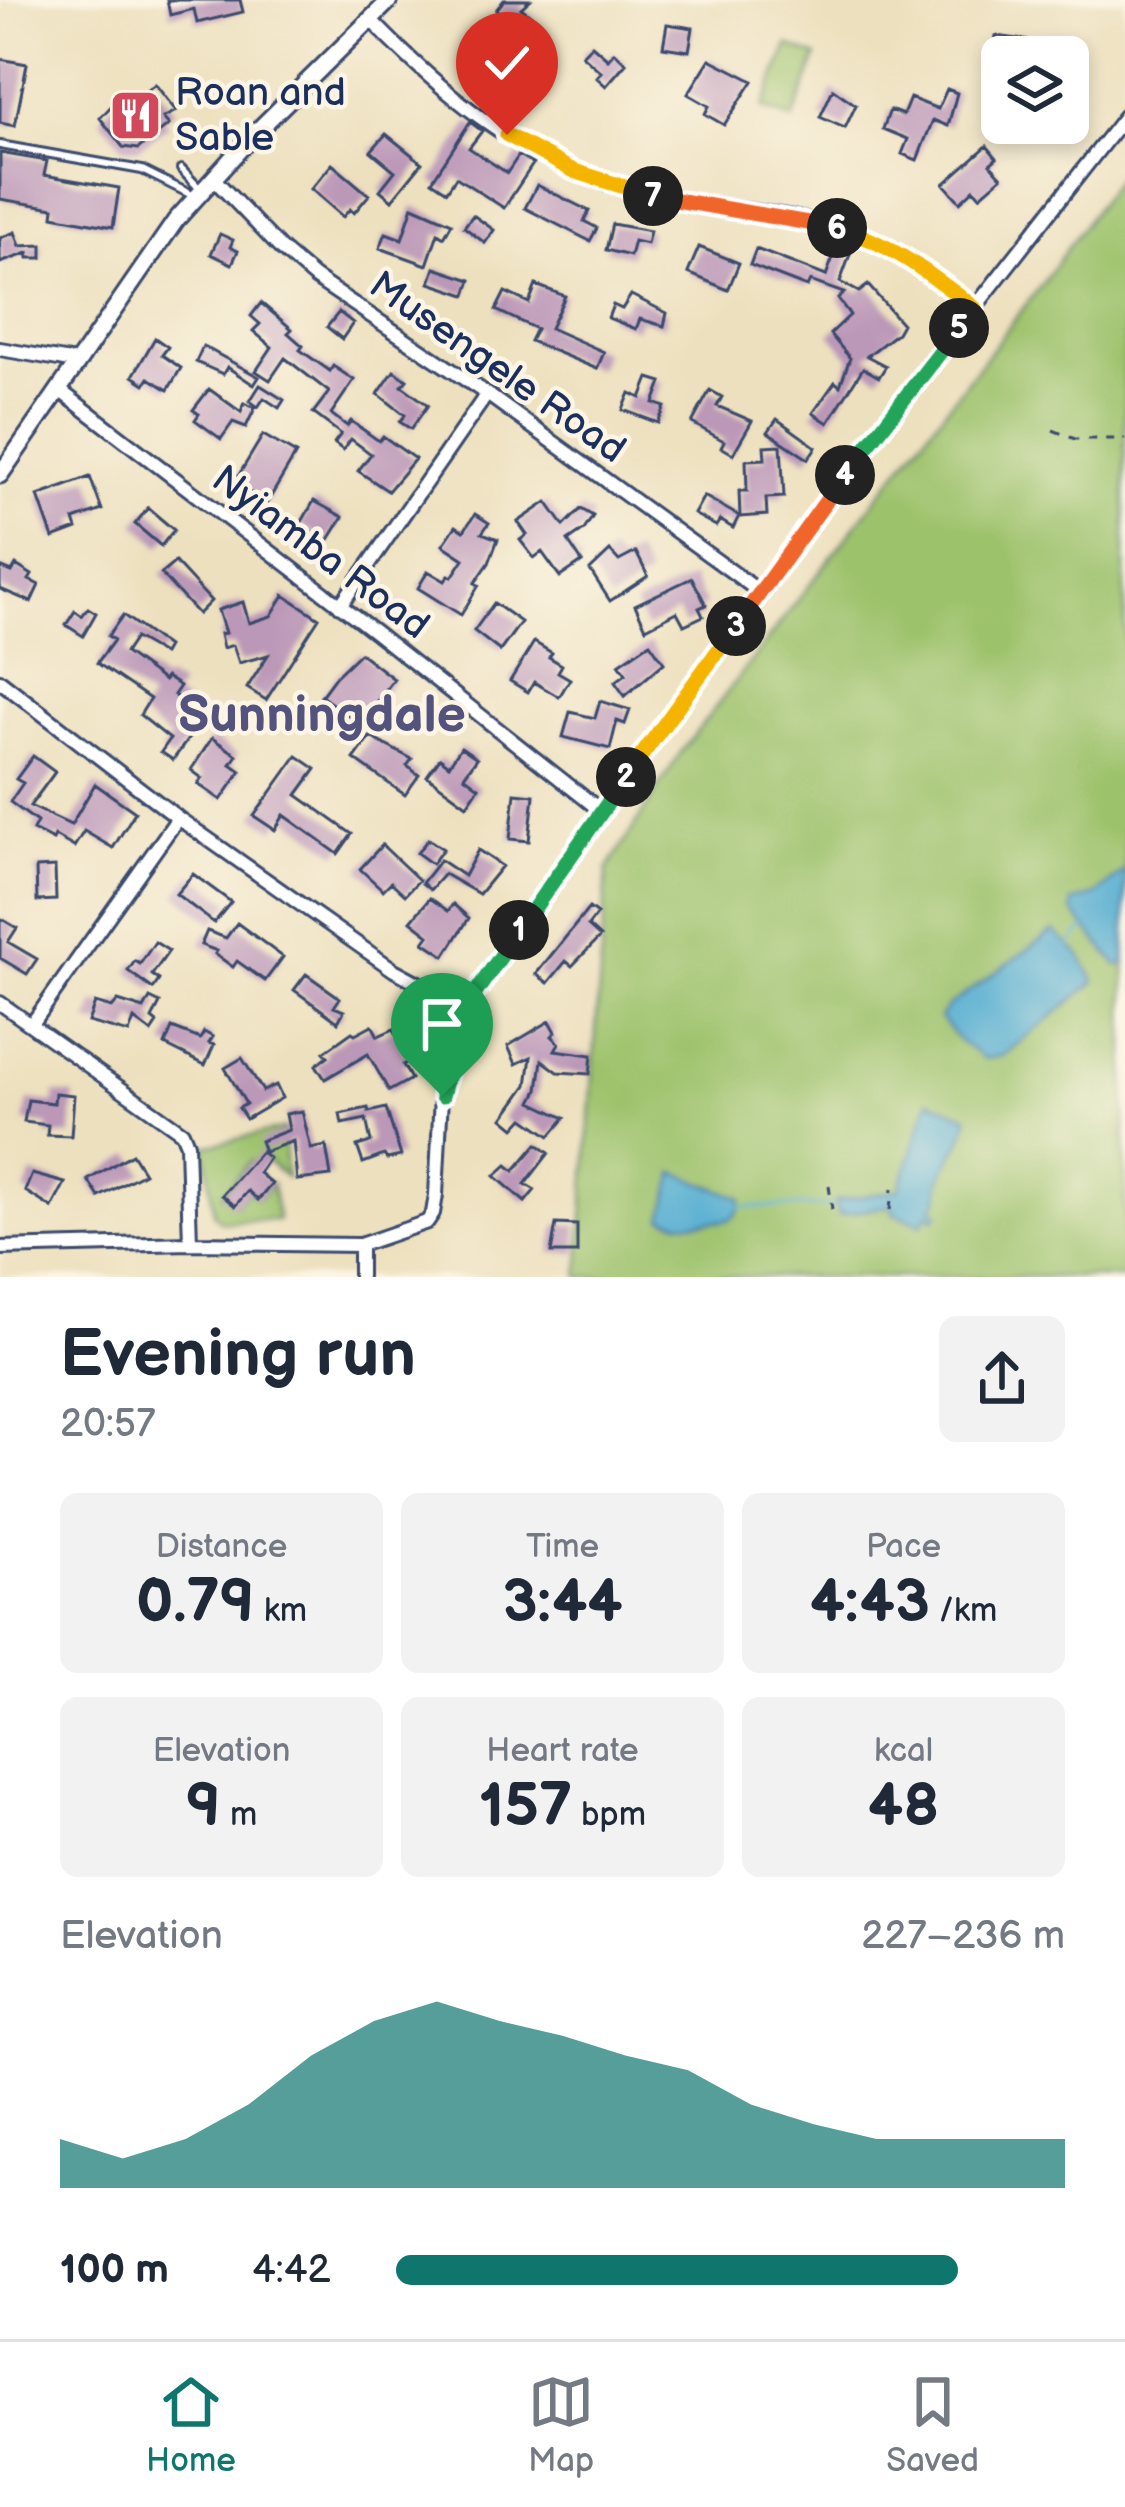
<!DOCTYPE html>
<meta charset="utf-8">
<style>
:root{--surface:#fff;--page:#f2f2f3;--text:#1f2937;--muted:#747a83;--line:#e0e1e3;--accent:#0f766e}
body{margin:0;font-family:"Balsamiq Sans",sans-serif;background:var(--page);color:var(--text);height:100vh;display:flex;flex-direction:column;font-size:45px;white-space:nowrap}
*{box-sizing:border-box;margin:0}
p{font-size:39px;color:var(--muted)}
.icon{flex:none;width:66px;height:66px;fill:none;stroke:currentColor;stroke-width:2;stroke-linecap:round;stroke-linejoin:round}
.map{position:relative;height:1277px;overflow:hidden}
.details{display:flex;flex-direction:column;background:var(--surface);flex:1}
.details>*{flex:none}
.fabs{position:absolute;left:981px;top:36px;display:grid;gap:24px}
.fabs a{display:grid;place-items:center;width:108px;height:108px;border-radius:18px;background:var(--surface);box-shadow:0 6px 18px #0003;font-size:60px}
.pin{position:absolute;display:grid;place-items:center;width:102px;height:102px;color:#fff;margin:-123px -51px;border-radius:50% 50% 50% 0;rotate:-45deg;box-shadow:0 0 12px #0007}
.pin .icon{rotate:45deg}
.km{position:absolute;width:60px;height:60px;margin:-30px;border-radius:50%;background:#222;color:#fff;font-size:33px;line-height:60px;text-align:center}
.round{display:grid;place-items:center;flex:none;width:126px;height:126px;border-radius:18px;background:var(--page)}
.overview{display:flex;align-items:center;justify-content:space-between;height:204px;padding:0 60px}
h1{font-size:66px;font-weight:600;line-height:90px}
.metrics{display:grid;grid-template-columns:repeat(3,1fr);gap:18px;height:204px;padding:12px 60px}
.metrics div{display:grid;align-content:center;border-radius:18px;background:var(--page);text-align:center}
.metrics b{font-size:60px;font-weight:600}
.metrics small{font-size:33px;font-weight:400}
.metrics p{font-size:33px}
.chart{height:336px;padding:24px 60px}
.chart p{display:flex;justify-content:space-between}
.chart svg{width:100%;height:216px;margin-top:12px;fill:var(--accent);opacity:.7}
ul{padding:0 60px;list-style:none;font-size:39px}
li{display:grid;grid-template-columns:192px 144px 1fr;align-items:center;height:90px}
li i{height:30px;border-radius:15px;background:var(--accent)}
.menu{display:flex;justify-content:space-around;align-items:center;height:168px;border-top:3px solid var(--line);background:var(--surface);font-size:33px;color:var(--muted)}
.menu a{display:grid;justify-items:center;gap:6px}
.menu .on{color:var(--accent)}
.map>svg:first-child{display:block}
.green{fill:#9dc26c;stroke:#5c7865;stroke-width:3}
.water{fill:#54aed2;stroke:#386e98;stroke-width:3}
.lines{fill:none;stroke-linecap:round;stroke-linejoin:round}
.stream{stroke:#54aed2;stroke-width:3}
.building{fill:#bb97b8}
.service-casing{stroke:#3a4a6c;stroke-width:12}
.minor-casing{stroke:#3a4a6c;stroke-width:18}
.tertiary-casing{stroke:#3a4a6c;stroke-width:21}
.path{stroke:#3a4a6c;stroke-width:3;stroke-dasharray:9 9;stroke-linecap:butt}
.service{stroke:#fff;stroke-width:6}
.minor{stroke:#fff;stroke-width:12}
.tertiary{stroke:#fff;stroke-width:15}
.split-1-casing{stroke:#fff;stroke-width:24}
.split-2-casing{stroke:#fff;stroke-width:24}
.split-3-casing{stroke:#fff;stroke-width:24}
.split-4-casing{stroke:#fff;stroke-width:24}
.split-5-casing{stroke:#fff;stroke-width:24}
.split-6-casing{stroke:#fff;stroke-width:24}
.split-7-casing{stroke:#fff;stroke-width:24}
.split-8-casing{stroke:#fff;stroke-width:24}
.split-1{stroke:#22a559;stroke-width:15}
.split-2{stroke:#22a559;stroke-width:15}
.split-3{stroke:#f5b400;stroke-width:15}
.split-4{stroke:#f0652b;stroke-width:15}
.split-5{stroke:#22a559;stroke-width:15}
.split-6{stroke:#f5b400;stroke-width:15}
.split-7{stroke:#f0652b;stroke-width:15}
.split-8{stroke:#f5b400;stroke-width:15}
.labels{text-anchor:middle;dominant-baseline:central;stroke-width:9;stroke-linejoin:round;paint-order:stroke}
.poi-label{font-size:39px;fill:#1b2f5e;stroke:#fcf5e5;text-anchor:start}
.street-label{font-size:39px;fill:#1b2f5e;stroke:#fcf5e5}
.district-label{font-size:51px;font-weight:bold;fill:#53537e;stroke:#fcf5e5}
</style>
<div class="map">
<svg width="1125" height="1277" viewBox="0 0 1125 1277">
<rect width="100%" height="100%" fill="#fcf5e5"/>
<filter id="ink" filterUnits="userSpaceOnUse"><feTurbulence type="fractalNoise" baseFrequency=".00833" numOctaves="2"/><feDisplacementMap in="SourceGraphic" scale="24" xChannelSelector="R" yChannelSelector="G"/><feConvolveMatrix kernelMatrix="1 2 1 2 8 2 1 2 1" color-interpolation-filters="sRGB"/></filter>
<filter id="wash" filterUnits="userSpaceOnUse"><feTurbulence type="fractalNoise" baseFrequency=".004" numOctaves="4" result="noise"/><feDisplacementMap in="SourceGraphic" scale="48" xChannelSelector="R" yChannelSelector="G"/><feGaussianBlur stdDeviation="2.7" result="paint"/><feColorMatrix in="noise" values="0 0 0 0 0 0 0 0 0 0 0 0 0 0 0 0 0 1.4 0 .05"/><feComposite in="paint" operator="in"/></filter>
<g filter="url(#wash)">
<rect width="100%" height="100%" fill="#ede0be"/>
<path class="green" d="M 788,45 L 817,57 L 793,120 L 763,108 Z
M 1125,166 L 1125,1277 L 579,1277 L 607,870 L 681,752 L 1042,284 Z
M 284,1129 L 286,1177 L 266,1161 L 250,1161 L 222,1194 L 235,1205 L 248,1191 L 258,1199 L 272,1184 L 278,1220 L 221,1221 L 214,1214 L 205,1146 Z"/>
<path class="water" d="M 1125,870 L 1125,964 L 1117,965 L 1073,912 L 1072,902 L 1096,895 Z
M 1054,931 L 1080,955 L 1095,982 L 1003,1056 L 985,1059 L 960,1042 L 940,1018 L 948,1006 Z
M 929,1100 L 968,1116 C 966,1152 937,1161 939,1199 L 932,1208 L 939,1212 L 935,1219 L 927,1214 L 922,1224 L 893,1213 L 893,1207 L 888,1206 L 839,1215 L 835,1201 L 899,1190 Z
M 675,1172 L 741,1198 C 739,1224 725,1221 704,1222 C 686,1223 680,1224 663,1217 Z"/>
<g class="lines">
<path class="stream" d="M 1067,948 L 1085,928
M 737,1207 L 835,1206"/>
</g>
<g id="blocks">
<path class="building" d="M 167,0 L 240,0 L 243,12 L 197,23 L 194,9 L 170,15 Z
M 504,0 L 530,0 L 521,8 L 533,17 L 515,40 L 498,27 L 505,17 L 496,10 Z
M 667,24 L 693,28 L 689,51 L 663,47 Z
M 996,36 L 1048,43 L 1047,57 L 1002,57 L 1002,76 L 989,70 Z
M 592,45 L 608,59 L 614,52 L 626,63 L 606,86 L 596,77 L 601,72 L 582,55 Z
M 0,59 L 27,64 L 15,126 L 0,123 Z
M 710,59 L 753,81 L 724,125 L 705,114 L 709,106 L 688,94 Z
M 155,84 L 176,111 L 163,118 L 169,125 L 138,149 L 123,147 L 100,118 L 117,100 L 124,108 Z
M 833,89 L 856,105 L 845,128 L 820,117 Z
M 947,89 L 957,93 L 948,126 L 933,120 L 917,160 L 902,154 L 908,139 L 883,129 L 890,110 L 903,115 L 910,98 L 938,109 Z
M 470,122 L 482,131 L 469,148 L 507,173 L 519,155 L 533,164 L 504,208 L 456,177 L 447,191 L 432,181 Z
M 386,134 L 422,163 L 392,200 L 380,190 L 395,171 L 371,151 Z
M 987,146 L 997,158 L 990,164 L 1002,177 L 980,196 L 974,189 L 960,202 L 944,184 Z
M 0,153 L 47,161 L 44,175 L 119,188 L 113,227 L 53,216 L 54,208 L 0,199 Z
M 332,164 L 369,195 L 354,213 L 350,209 L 343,217 L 311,189 Z
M 537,185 L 589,211 L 584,221 L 597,228 L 590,241 L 525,208 Z
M 413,206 L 452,223 L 444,237 L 438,233 L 427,265 L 380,248 L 386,233 L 402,239 Z
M 473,215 L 494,230 L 485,243 L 464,227 Z
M 612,224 L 650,231 L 647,244 L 634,241 L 630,256 L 606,250 Z
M 15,232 L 20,246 L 42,245 L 42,258 L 28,258 L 28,253 L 0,263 L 0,238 Z
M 220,234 L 233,240 L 230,247 L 238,251 L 232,264 L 211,254 Z
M 699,247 L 739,263 L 728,290 L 688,273 Z
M 837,247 L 851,252 L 840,282 L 859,292 L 868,285 L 902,324 L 897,333 L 867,356 L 886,366 L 879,377 L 863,368 L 828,423 L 813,413 L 835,382 L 840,386 L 850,358 L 830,334 L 850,315 L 838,299 L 844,293 L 810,281 L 807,287 L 750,265 L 756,249 L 826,276 Z
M 435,268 L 471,280 L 466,295 L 430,283 Z
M 536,285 L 565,296 L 550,328 L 604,352 L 597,369 L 530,341 L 536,329 L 496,310 L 505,292 L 529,303 Z
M 631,295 L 667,313 L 664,326 L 640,319 L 636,329 L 608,318 L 613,305 L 622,309 Z
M 261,303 L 292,329 L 288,333 L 303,346 L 300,350 L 330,371 L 333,366 L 354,380 L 331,414 L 347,426 L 351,421 L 379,441 L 383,436 L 415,459 L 388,491 L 358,471 L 371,454 L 351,439 L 343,450 L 334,443 L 341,434 L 313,413 L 329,392 L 285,358 L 270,380 L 256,371 L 272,347 L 253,331 L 260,324 L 251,316 Z
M 339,312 L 353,323 L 342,339 L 327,327 Z
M 155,338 L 168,347 L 162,355 L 181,368 L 168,390 L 149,378 L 145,384 L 133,376 Z
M 203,346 L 259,377 L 254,385 L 227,367 L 223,374 L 196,362 Z
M 394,371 L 407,380 L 402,386 L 428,405 L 411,429 L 400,422 L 405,415 L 378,394 Z
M 649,378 L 662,382 L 654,403 L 665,407 L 658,423 L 623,410 L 630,393 L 641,398 Z
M 260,385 L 284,400 L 279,408 L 264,398 L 258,407 L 250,401 Z
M 209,389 L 241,412 L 244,403 L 255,408 L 246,427 L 233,422 L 221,439 L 195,420 L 199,414 L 193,410 Z
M 710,390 L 722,397 L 717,406 L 752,421 L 733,454 L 721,447 L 724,441 L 692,423 Z
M 777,419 L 816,447 L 808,459 L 768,432 Z
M 263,435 L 296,454 L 267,503 L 234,483 Z
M 781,445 L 784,497 L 766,498 L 767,515 L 740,517 L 739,491 L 747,491 L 746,460 L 765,459 L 764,446 Z
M 90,477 L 102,510 L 74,520 L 77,529 L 53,538 L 38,496 Z
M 704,496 L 739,516 L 733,528 L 720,520 L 716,526 L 694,514 Z
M 314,501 L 343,517 L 328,541 L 300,525 Z
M 547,502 L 564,526 L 581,509 L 593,516 L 584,530 L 568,541 L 582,562 L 560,577 L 542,552 L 534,558 L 520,540 L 527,535 L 518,522 Z
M 148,508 L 174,530 L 161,546 L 135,524 Z
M 475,514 L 489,523 L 482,533 L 498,539 L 489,563 L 475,583 L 479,585 L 461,615 L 418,588 L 428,571 L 445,581 L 449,575 L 452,577 L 464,559 L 443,545 L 456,526 L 464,531 Z
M 610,551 L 619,561 L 636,552 L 648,576 L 610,601 L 590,570 Z
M 175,562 L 211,601 L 198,614 L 161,574 Z
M 16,565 L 32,575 L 29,580 L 39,585 L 31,602 L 0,589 L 0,567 L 12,572 Z
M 692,578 L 706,605 L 699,608 L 703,616 L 684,625 L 677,612 L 646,628 L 635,605 Z
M 284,595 L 319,618 L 266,700 L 247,688 L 268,655 L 239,663 L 233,645 L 223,648 L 220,634 L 225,633 L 218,610 L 243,602 L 249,623 L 271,616 Z
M 494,603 L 521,622 L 500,651 L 474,631 Z
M 88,608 L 96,613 L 83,636 L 66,625 L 75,611 L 82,616 Z
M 123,615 L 167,647 L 163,654 L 135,638 L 125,653 L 164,681 L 166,677 L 180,686 L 174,695 L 204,717 L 173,760 L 161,752 L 170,739 L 140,715 L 150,699 L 97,663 L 114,640 L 108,636 Z
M 534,642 L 552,653 L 549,657 L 562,665 L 558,672 L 570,679 L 559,697 L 534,682 L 528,692 L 510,681 Z
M 650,643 L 664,663 L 625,696 L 615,682 L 626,674 L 619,664 Z
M 360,653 L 394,679 L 360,724 L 321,696 L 335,677 Z
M 600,701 L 630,710 L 625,724 L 617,721 L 610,749 L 563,737 L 570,712 L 595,718 Z
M 370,737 L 412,759 L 407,766 L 419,775 L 405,795 L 354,759 Z
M 212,738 L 237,755 L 231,764 L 241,771 L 221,800 L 198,784 L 202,778 L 191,770 Z
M 461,747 L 477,758 L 464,776 L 479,787 L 467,805 L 427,776 L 440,758 L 449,765 Z
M 33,756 L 55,772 L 30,806 L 71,825 L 95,784 L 135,812 L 113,848 L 84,831 L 74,847 L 55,836 L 53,840 L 33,830 L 37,822 L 10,802 L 23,783 L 16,779 Z
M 297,756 L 316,769 L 297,795 L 352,834 L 338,854 L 284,815 L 275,830 L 254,816 Z
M 515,793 L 534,795 L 529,841 L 510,839 Z
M 428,839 L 443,849 L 432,864 L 417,853 Z
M 382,845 L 419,880 L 405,895 L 391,882 L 383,890 L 360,869 Z
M 478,850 L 502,866 L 479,894 L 444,874 L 430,890 L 422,883 L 440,860 L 464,876 Z
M 55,867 L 56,900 L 37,901 L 36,868 Z
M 193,874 L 231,902 L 214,923 L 176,894 Z
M 430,898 L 448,911 L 453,904 L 469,918 L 445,956 L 424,942 L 429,935 L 411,921 Z
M 589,908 L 597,914 L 588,926 L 600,937 L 572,966 L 566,961 L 548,983 L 536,974 Z
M 0,918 L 17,928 L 8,942 L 37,959 L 27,974 L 0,958 Z
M 237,923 L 283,957 L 265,981 L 237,961 L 233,967 L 215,954 L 217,951 L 201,945 L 207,931 L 226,938 Z
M 155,942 L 169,951 L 152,975 L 159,980 L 153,989 L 128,971 L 135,961 L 140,964 Z
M 306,974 L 340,998 L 334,1007 L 344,1011 L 338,1022 L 294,990 Z
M 150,998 L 160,1003 L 152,1019 L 157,1023 L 151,1032 L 134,1019 L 129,1033 L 88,1022 L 95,1003 L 112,1008 L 118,1001 L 144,1009 Z
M 550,1021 L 556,1032 L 552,1036 L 559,1043 L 555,1050 L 592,1055 L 590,1074 L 558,1072 L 542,1060 L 538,1090 L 532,1102 L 565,1118 L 550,1136 L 524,1118 L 515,1128 L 503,1118 L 527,1085 L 531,1057 L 516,1064 L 508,1046 Z
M 372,1025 L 378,1036 L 394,1029 L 410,1060 L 403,1065 L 411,1079 L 389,1091 L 368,1054 L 325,1079 L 316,1065 L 328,1056 L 324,1052 L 352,1032 L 355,1034 Z
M 172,1028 L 200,1039 L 204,1032 L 213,1037 L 209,1043 L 214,1045 L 205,1065 L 165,1045 Z
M 242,1058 L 263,1091 L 276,1085 L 282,1098 L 246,1119 L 239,1108 L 246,1104 L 225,1068 Z
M 55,1093 L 74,1095 L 71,1136 L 47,1135 L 48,1125 L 24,1122 L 28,1100 L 54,1103 Z
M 368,1108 L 369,1112 L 386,1108 L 401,1156 L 387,1159 L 384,1155 L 363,1163 L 357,1146 L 371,1142 L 366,1119 L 342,1124 L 340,1114 Z
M 302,1111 L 311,1149 L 326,1146 L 331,1176 L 297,1180 L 293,1141 L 264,1152 L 260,1141 L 289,1130 L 286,1114 Z
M 537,1144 L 549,1153 L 525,1184 L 535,1190 L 525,1202 L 495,1176 L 507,1165 L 514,1171 Z
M 261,1152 L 269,1158 L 259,1173 L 272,1184 L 258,1200 L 248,1191 L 235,1206 L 222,1195 Z
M 132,1154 L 144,1173 L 99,1197 L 88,1180 Z
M 32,1174 L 65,1183 L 52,1208 L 25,1191 Z
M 556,1224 L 577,1225 L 577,1253 L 551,1253 Z"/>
</g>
</g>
<g filter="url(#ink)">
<use href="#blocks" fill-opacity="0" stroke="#3a4a6c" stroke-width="3"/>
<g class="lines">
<defs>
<path id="service" d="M 0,145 L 142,170 L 192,195
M 181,169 L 199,188"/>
<path id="minor" d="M 372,21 C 438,89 513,153 605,183 C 687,209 777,206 858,234 C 901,248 939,281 975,307
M 213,178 L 282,250 L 315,278 L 487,394 L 760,592
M 0,349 L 76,362
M 58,389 L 375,632 L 601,811
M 340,606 L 487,394
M 0,681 L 178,818 L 394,970 L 465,1008
M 0,1003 L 182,1132 L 187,1144 L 190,1243
M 32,1024 L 178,818
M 0,1248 L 190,1243 L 360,1245 L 427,1222 L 433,1213 L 436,1195 L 441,1096 L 465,1008 L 601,811 L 868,444 L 1125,116
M 360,1277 L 360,1245"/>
<path id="tertiary" d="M 0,475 L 176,220 L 250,138 L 390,0"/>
</defs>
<use href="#service" class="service-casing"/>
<use href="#minor" class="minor-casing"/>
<use href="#tertiary" class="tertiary-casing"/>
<path class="path" d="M 1053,430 L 1075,439 L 1125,439
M 829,1185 L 832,1210
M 890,1210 L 892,1189"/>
<use href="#service" class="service"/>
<use href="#minor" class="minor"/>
<use href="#tertiary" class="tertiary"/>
</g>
</g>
<g class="lines" filter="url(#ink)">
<defs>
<path id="split-1" d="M 442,1096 L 465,1008 L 519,930"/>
<path id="split-2" d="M 519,930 L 626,777"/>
<path id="split-3" d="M 626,777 L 736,626"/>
<path id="split-4" d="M 736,626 L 845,475"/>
<path id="split-5" d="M 845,475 L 959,328"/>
<path id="split-6" d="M 837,228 C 889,241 932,276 975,308 L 959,328"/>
<path id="split-7" d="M 653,196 L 837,228"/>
<path id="split-8" d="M 507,135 L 574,171 L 653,196"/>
</defs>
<use href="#split-1" class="split-1-casing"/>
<use href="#split-2" class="split-2-casing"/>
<use href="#split-3" class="split-3-casing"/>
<use href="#split-4" class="split-4-casing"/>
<use href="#split-5" class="split-5-casing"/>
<use href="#split-6" class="split-6-casing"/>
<use href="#split-7" class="split-7-casing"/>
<use href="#split-8" class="split-8-casing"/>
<use href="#split-1" class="split-1"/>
<use href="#split-2" class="split-2"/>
<use href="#split-3" class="split-3"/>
<use href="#split-4" class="split-4"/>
<use href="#split-5" class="split-5"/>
<use href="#split-6" class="split-6"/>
<use href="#split-7" class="split-7"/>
<use href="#split-8" class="split-8"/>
</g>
<defs>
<symbol id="restaurant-square" viewBox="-11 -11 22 22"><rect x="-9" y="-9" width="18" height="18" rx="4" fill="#d1495b" stroke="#fcf5e5"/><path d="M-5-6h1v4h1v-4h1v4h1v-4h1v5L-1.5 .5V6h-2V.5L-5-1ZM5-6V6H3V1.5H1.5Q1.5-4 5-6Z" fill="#fff"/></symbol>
</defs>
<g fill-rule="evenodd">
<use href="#restaurant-square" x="106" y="86" width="59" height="59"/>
</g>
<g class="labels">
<g class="poi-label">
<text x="175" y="93">Roan and<tspan x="175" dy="45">Sable</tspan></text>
</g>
<g class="street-label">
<text transform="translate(497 368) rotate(35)">Musengele Road</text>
<text transform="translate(320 553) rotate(37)">Nyiamba Road</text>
</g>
<g class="district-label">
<text x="322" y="715">Sunningdale</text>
</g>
</g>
</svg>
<div class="fabs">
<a><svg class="icon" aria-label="layers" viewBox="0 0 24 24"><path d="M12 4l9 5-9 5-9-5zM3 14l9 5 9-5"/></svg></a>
</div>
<div class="pin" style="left:442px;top:1096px;background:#1e9e55"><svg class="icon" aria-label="arrive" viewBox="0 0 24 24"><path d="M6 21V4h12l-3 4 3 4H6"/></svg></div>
<div class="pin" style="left:507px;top:135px;background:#d93025"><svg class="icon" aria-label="check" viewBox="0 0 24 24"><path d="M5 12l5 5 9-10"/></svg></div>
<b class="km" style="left:519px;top:930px">1</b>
<b class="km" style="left:626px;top:777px">2</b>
<b class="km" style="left:736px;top:626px">3</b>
<b class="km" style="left:845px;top:475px">4</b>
<b class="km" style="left:959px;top:328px">5</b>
<b class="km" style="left:837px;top:228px">6</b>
<b class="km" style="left:653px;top:196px">7</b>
</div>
<section class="details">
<div class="overview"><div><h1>Evening run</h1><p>20:57</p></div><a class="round"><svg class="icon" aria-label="share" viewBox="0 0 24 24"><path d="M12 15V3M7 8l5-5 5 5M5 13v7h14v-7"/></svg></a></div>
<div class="metrics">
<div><p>Distance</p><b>0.79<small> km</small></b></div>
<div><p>Time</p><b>3:44</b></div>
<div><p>Pace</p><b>4:43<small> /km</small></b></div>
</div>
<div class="metrics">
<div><p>Elevation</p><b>9<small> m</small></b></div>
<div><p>Heart rate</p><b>157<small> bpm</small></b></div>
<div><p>kcal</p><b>48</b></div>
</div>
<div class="chart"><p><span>Elevation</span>227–236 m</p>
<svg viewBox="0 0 160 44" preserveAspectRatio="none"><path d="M0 44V34L10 38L20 34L30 27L40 17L50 10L60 6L70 10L80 13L90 17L100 20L110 27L120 31L130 34L140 34L150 34L160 34V44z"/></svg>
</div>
<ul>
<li><b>100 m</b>4:42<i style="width:84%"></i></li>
</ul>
</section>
<nav class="menu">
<a class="on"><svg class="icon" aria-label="home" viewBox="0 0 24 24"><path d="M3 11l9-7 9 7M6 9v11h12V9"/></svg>Home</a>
<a><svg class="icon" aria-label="map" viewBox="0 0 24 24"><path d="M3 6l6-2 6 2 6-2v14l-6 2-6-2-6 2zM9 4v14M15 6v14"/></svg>Map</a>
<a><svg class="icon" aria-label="saved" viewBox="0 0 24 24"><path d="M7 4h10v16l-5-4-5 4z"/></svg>Saved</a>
</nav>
